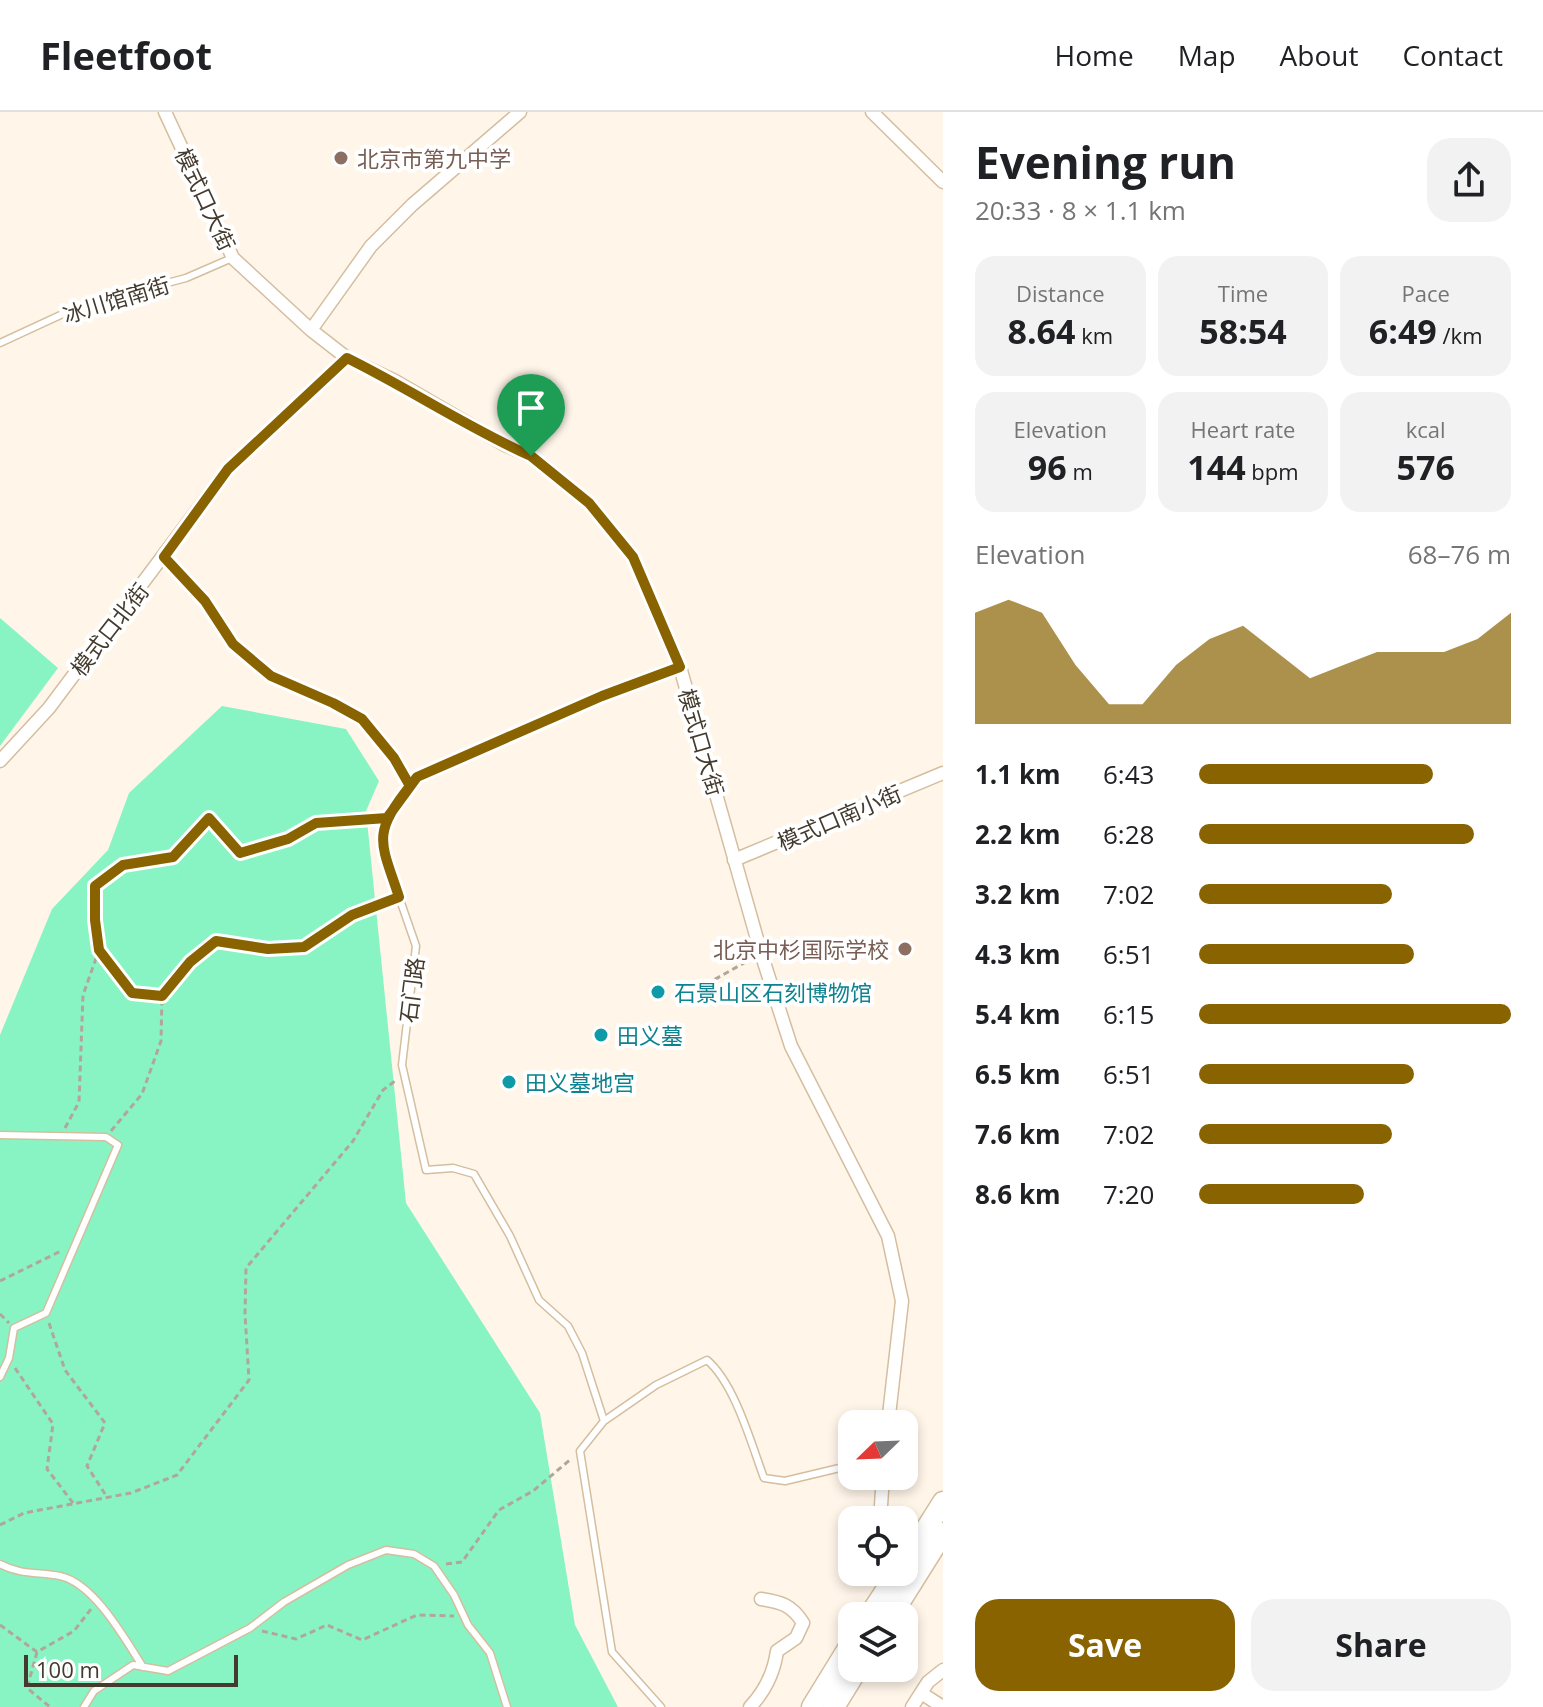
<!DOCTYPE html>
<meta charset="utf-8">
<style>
:root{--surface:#fff;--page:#f2f2f2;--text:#202124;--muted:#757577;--line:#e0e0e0;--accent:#886300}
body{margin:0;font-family:"Open Sans","Noto Sans SC",sans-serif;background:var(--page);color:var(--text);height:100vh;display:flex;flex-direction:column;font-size:30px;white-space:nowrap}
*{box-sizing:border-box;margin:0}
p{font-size:26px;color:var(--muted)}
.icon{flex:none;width:44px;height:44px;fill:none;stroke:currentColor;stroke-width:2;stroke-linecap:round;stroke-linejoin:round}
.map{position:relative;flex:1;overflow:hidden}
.panel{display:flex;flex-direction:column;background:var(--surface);width:600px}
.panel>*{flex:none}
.needle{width:52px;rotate:247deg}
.buttons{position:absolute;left:838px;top:1298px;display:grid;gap:16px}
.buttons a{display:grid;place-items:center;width:80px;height:80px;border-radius:16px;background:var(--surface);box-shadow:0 4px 12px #0003;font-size:40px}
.scale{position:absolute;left:24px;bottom:20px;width:214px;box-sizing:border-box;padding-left:8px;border:4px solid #443b2e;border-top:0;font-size:22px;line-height:28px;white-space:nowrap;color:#443b2e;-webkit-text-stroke:6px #fff;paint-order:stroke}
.pin{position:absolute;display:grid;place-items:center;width:68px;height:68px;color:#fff;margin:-82px -34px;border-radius:50% 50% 50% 0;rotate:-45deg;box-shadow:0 0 8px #0007}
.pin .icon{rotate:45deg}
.round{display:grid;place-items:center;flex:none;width:84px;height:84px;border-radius:24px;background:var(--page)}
.head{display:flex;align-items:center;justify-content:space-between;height:136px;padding:0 32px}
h1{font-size:44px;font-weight:700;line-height:60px}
.stats{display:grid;grid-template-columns:repeat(3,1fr);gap:12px;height:136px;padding:8px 32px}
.stats div{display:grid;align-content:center;border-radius:20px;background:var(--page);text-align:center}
.stats b{font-size:34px;font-weight:700}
.stats small{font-size:22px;font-weight:400}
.stats p{font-size:22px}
.chart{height:224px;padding:16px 32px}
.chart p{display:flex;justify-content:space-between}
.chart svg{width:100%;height:144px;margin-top:8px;fill:var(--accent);opacity:.7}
.button{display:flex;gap:16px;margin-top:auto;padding:16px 32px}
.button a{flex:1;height:92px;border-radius:24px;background:var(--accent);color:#fff;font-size:32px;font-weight:700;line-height:92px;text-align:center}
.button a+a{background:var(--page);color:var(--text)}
ul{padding:0 32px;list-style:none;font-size:26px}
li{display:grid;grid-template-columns:128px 96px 1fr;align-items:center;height:60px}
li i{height:20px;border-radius:10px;background:var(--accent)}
header{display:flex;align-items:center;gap:48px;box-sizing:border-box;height:112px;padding:0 40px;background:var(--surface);border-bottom:2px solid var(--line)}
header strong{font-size:38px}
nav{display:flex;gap:44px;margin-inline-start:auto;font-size:28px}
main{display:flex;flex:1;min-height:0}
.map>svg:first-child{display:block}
.green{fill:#89f4c3}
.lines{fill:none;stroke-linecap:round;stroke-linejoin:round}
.service-casing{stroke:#d4be9f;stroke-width:9}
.minor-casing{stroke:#d4be9f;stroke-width:15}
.trunk-casing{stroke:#d4be9f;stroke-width:23}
.path{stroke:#b0a69a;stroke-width:3;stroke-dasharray:6 4;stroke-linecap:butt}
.service{stroke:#fff;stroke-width:6}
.minor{stroke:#fff;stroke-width:12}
.trunk{stroke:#fff;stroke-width:20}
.route-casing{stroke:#fff;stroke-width:16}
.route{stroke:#886300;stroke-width:10}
.education-dot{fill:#8d6e63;stroke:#fff;stroke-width:3}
.culture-dot{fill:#0f9aa8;stroke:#fff;stroke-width:3}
.labels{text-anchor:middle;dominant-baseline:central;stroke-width:8;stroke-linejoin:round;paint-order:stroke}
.education-label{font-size:22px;fill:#785e54;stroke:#fff;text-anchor:start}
.street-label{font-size:22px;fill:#443b2e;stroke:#fff}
.culture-label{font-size:22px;fill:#0d838f;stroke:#fff;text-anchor:start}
</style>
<header>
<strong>Fleetfoot</strong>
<nav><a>Home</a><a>Map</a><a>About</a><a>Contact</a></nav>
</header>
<main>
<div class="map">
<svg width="943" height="1595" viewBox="0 0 943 1595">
<rect width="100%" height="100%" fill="#fff5e9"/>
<path class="green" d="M 0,506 L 58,556 L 0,634 Z
M 222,594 L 346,617 L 379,669 L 366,699 L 406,1091 L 540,1301 L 575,1513 L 618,1595 L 0,1595 L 0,923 L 52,797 L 108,738 L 129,681 Z"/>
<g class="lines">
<defs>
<path id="service" d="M 0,231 L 80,194 L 186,166 L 232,146
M 164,445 L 205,489 L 233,532 L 271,564 L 333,591 L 362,607 L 394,646 L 410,674
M 0,1023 L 106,1025 L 118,1033 L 46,1201 L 14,1216 L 9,1246 L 0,1265
M 604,1309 L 582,1241 L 568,1214 L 539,1188 L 510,1124 L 474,1062 L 453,1056 L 426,1058 L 402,953 L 416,834 L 381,733 L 387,706 L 417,665 L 602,584 L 679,556
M 0,1452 C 20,1463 39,1460 60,1464 C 94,1471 125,1527 143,1555
M 84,1595 L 94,1579 L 133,1553 L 168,1559 L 250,1516 L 284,1490 L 348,1453 L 386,1438 L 414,1442 L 434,1454 L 454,1483 L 468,1513 L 490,1541 L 507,1595
M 661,1595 L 612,1540 L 580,1339 L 604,1309 L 656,1273 L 707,1248 C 735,1272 751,1331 764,1366 L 785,1369 L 852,1353"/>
<path id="minor" d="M 165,0 L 233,146 L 311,218 L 347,246 L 395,269 L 505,333 L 531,344 L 589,391 L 633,445 L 680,555 L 761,841 L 791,934 L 888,1124 L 902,1189 L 888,1312
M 872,0 L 943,70
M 311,218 L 371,134 L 412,93 L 520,0
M 0,649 L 49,596 L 228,357 L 347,246
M 734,748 L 943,661
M 880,1408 L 883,1364
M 921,1581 L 943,1595
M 750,1595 C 765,1579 774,1561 777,1539 L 796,1526 L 803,1511 C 792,1493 781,1490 761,1487
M 912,1595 L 928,1570 L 943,1558"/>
<path id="trunk" d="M 904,1452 L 943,1390
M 869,1504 L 898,1460
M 891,1504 L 943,1421
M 812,1595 L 852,1530
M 834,1595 L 858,1556"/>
</defs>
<use href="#service" class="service-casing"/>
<use href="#minor" class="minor-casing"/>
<use href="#trunk" class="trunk-casing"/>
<path class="path" d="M 162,884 L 132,881 L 99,838 L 95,808 L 95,774 L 123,753 L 173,745 L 209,706 L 240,741 L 288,727 L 316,711 L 376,707
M 680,887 L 751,847
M 65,1016 L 79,990 L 83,883 L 99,838
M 111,1019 L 142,982 L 161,929 L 162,884 L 190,850 L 216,829 L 268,837 L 304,835 L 352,803 L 392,788
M 0,1169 L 61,1139
M 0,1202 L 9,1211
M 49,1211 L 65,1258 L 105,1311 L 87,1354 L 107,1385
M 15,1256 L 53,1312 L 47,1357 L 73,1391
M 0,1413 L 24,1401 L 131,1381 L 177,1363 L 249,1268 L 245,1202 L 246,1156 L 353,1029 L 383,978 L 395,969
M 446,1452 L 462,1450 L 499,1398 L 533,1379 L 571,1347
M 0,1513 L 37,1540 L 74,1519 L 91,1497
M 840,1517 L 851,1500
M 262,1519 L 296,1527 L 327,1513 L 362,1528 L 417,1503 L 454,1504
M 37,1540 L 27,1576 L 50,1595"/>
<use href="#service" class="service"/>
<use href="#minor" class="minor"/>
<use href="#trunk" class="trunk"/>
</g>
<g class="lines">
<defs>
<path id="route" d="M 531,344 L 589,391 L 633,445 L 680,555 L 602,584 L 417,665 L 387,706 L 316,711 L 288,727 L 240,741 L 209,706 L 173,745 L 123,753 L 95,774 L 95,808 L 99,838 L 132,881 L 162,884 L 190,850 L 216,829 L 268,837 L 304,835 L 352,803 L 399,785 C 381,730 371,723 410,674 L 394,646 L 362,607 L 333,591 L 271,564 L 233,532 L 205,489 L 164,445 L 228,357 L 347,246 C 410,277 468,316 531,344"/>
</defs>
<use href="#route" class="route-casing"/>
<use href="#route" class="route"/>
</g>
<g class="education-dot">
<circle cx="341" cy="46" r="8"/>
<circle cx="905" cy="837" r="8"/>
</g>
<g class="culture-dot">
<circle cx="658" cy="880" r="8"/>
<circle cx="601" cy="923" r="8"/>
<circle cx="509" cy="970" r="8"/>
</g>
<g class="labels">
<g class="education-label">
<text x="357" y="46">北京市第九中学</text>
<text x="889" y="837" text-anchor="end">北京中杉国际学校</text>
</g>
<g class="street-label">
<text transform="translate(206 87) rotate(65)">模式口大街</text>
<text transform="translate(116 187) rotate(-17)">冰川馆南街</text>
<text transform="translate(109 517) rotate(-52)">模式口北街</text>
<text transform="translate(702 630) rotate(74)">模式口大街</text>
<text transform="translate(839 705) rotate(-23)">模式口南小街</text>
<text transform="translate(411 878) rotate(-83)">石门路</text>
</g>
<g class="culture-label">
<text x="674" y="880">石景山区石刻博物馆</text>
<text x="617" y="923">田义墓</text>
<text x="525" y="970">田义墓地宫</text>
</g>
</g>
</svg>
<div class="buttons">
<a><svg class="needle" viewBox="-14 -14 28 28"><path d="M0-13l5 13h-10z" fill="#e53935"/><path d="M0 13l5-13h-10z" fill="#757577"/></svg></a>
<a><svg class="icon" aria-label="locate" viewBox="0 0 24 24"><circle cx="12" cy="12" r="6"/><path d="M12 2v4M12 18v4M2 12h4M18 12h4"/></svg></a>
<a><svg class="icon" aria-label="layers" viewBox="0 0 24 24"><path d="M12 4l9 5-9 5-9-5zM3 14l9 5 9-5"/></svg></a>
</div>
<div class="scale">100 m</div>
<div class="pin" style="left:531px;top:344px;background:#1e9e55"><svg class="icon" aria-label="arrive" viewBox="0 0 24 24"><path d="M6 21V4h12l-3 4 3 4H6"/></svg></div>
</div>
<section class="panel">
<div class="head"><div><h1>Evening run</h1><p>20:33 · 8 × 1.1 km</p></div><a class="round"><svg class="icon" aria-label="share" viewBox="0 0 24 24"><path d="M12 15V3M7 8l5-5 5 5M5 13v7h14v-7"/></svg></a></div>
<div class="stats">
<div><p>Distance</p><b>8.64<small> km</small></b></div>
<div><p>Time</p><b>58:54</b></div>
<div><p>Pace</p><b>6:49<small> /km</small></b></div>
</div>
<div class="stats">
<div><p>Elevation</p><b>96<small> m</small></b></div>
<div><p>Heart rate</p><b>144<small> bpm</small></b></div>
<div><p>kcal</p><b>576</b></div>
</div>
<div class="chart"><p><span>Elevation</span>68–76 m</p>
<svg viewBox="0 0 160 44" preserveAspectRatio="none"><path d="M0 44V10L10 6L20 10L30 26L40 38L50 38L60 26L70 18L80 14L90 22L100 30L110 26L120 22L130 22L140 22L150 18L160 10V44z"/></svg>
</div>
<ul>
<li><b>1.1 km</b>6:43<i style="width:75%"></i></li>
<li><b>2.2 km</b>6:28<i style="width:88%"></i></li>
<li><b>3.2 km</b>7:02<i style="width:62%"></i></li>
<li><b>4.3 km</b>6:51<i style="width:69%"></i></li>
<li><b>5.4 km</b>6:15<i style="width:100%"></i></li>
<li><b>6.5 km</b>6:51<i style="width:69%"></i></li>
<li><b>7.6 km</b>7:02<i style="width:62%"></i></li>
<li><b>8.6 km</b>7:20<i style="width:53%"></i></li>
</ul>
<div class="button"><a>Save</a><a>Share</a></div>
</section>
</main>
